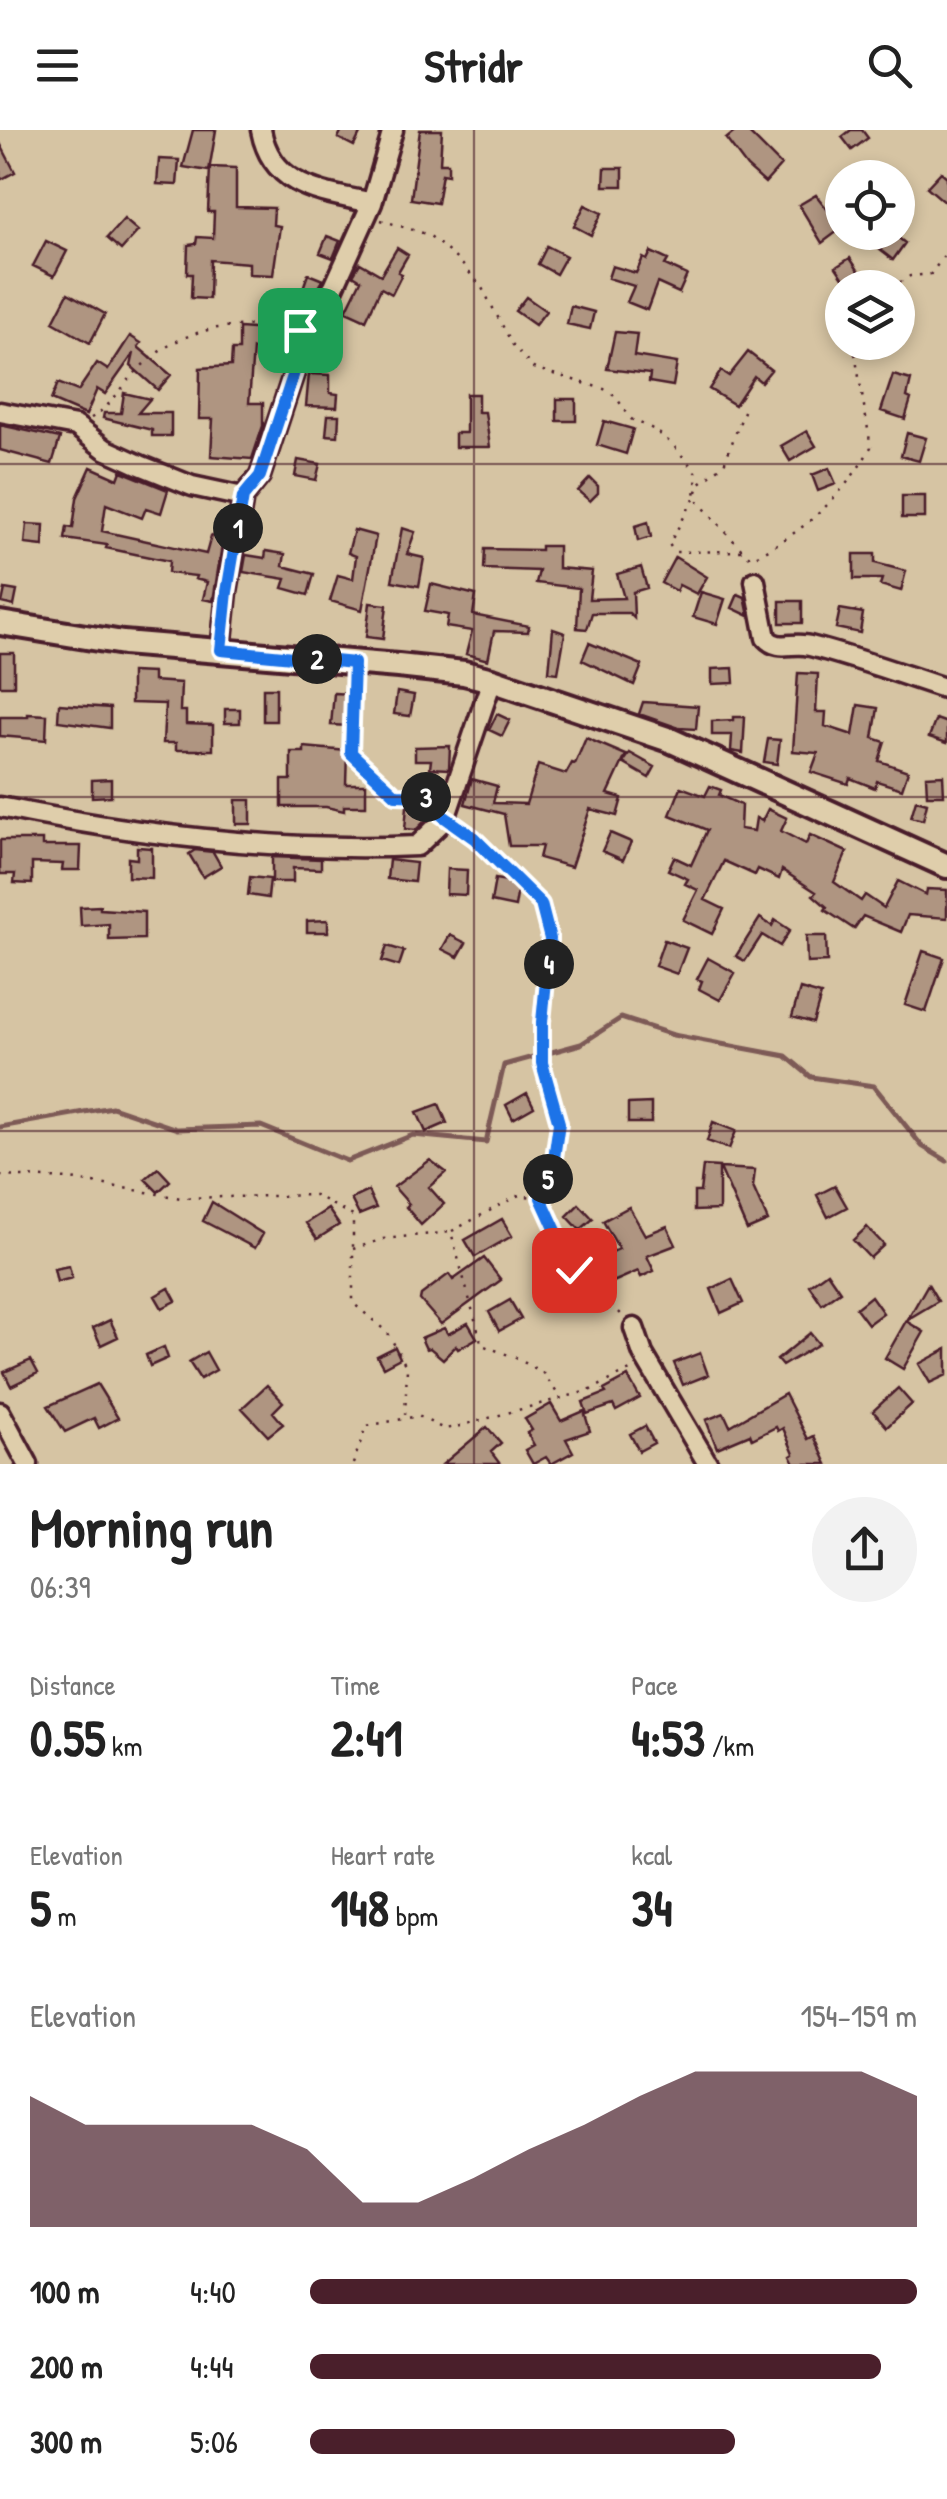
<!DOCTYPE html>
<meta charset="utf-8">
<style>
:root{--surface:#fff;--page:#f2f2f2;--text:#222;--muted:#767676;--accent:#4a1f2b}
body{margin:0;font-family:"Patrick Hand",sans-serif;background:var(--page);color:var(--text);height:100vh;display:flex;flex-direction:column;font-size:38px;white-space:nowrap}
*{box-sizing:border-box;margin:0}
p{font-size:32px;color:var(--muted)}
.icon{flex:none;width:55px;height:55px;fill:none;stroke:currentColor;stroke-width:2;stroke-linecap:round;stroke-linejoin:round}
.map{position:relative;height:1334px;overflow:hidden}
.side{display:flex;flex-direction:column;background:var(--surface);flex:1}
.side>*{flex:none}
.controls{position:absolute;left:825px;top:30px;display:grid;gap:20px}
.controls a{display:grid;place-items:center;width:90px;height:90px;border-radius:50%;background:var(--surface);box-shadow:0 5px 15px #0003;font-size:50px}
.pin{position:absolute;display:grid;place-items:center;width:85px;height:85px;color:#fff;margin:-42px;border-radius:20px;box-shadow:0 5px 15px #0006}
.km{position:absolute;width:50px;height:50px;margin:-25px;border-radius:50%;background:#222;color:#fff;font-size:28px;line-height:50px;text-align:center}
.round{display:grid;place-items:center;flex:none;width:105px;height:105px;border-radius:52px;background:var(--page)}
.summary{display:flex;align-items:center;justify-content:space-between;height:170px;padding:0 30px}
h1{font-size:55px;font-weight:800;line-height:75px}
.stats{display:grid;grid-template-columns:repeat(3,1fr);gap:15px;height:170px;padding:10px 30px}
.stats div{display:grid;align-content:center}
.stats b{font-size:50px;font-weight:800}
.stats small{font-size:28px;font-weight:400}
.stats p{font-size:28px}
.chart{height:280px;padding:20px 30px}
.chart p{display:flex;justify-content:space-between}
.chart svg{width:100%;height:180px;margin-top:10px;fill:var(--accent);opacity:.7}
ul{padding:0 30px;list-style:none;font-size:32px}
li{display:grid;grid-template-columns:160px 120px 1fr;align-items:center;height:75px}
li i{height:25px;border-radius:12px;background:var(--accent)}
header{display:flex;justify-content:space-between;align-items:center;height:130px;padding:0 30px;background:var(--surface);font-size:45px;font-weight:800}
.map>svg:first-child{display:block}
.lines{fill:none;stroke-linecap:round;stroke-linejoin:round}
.stream{stroke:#7d5a57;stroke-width:5}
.building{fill:#af9581;stroke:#4a1f2b;stroke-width:2.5}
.minor-casing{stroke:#4a1f2b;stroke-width:25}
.major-casing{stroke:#4a1f2b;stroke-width:30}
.path{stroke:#4a1f2b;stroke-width:2.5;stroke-dasharray:2.5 8;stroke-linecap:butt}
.minor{stroke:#dfceab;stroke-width:18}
.major{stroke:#dfceab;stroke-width:22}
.route-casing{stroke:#fff;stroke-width:20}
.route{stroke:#1a73e8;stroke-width:12}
.grid{fill:none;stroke:#4a1f2b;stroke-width:2.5;stroke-opacity:0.55}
</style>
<header><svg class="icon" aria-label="menu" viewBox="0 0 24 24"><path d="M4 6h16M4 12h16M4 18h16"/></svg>Stridr<svg class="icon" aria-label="search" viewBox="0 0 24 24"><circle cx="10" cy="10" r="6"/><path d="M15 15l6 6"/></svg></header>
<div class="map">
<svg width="947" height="1334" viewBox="0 0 947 1334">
<rect width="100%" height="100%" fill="#d6c4a3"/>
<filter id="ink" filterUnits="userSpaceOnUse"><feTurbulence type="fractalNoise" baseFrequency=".01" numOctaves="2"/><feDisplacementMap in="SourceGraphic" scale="20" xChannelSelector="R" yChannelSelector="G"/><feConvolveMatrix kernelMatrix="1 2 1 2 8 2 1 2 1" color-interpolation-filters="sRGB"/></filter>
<g filter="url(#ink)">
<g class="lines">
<path class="stream" d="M 0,997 L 112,977 L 177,999 L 261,996 L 347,1031 L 413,1005 L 486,1012 L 504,935 L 581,914 L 621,888 L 673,905 L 786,926 L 811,947 L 874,956 L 922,1016 L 947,1031"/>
</g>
<path class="building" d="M 193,0 L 216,0 L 209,41 L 183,37 Z
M 342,0 L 362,0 L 354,16 L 338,8 Z
M 420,0 L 442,0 L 440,33 L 448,33 L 448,45 L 442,44 L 437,73 L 411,69 Z
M 737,0 L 746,0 L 781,35 L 765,53 L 747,37 L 726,9 Z
M 851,0 L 862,0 L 868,8 L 852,20 L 842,7 Z
M 0,13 L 15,42 L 0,50 Z
M 159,29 L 179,30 L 177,55 L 157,54 Z
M 210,37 L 236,38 L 236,77 L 274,78 L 273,95 L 280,96 L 273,145 L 249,144 L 249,133 L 210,130 L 209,169 L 191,168 L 192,144 L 187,144 L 188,115 L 196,114 L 197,107 L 213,108 L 214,82 L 208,82 Z
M 605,38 L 623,38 L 623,56 L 604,56 Z
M 941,42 L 947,47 L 947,74 L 927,57 Z
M 816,65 L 842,98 L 822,113 L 799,75 Z
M 585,75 L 602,83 L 591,105 L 574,96 Z
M 124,89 L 138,101 L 121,120 L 107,108 Z
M 892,103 L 905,113 L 893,130 L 880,120 Z
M 327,106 L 340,111 L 333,128 L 320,123 Z
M 46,111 L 67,121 L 54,146 L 33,136 Z
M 547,116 L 566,126 L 556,144 L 538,134 Z
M 397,118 L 408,125 L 398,142 L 402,144 L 392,164 L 381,158 L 366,190 L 346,181 L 361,150 L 353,145 L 360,133 L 381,145 Z
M 651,122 L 668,130 L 665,135 L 687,145 L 679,163 L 657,153 L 647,180 L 627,172 L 634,156 L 608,148 L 612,136 L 636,143 L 643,128 L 647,130 Z
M 850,128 L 862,146 L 848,155 L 836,137 Z
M 308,144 L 323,150 L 314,166 L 302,161 Z
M 68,163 L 105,184 L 90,213 L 53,192 Z
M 526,167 L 546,181 L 535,195 L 515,181 Z
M 571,176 L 594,182 L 590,199 L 567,194 Z
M 239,198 L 279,201 L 278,214 L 259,213 L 259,220 L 253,219 L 249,273 L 263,273 L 263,296 L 252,329 L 211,326 L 213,289 L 199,289 L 200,238 L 231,236 L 232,220 L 239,220 Z
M 615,202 L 637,204 L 634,226 L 677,233 L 673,256 L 649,252 L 650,244 L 607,239 Z
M 130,206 L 141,213 L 138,217 L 171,245 L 158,260 L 131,236 L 134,223 L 105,264 L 97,259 L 86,285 L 51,270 L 58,253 L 78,261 L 97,233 L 108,240 Z
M 748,222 L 771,240 L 761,252 L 754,246 L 735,275 L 709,259 L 721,241 L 729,246 Z
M 309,244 L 330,245 L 330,263 L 338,264 L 337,277 L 306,276 Z
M 893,245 L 911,250 L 907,267 L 911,269 L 905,289 L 881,281 Z
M 124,263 L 150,269 L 138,283 L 171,283 L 171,306 L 152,306 L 152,300 L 103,288 L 104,283 L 121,283 Z
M 466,264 L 478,264 L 478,282 L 485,282 L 490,317 L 455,317 L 455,303 L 466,303 Z
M 557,269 L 576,269 L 576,291 L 557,291 Z
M 328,285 L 339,285 L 338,306 L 326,305 Z
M 604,291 L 633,299 L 626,324 L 597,315 Z
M 0,295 L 60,308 L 52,334 L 0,320 Z
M 807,301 L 816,316 L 790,331 L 781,316 Z
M 907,303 L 926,308 L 919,331 L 901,326 Z
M 298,330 L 320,334 L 316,350 L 295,346 Z
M 91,337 L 118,349 L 121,341 L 168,360 L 161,383 L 146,378 L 142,388 L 106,374 L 102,401 L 206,424 L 211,406 L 223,409 L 213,471 L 203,469 L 207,452 L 195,449 L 196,446 L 168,443 L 169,431 L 106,418 L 107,415 L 65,409 L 67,397 L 73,398 L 77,368 Z
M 829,338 L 836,354 L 818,361 L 812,345 Z
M 590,348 L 598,356 L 598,363 L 590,371 L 578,361 Z
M 902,366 L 925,366 L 925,388 L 902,388 Z
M 648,392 L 651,407 L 638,411 L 635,396 Z
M 27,394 L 44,395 L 43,416 L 25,414 Z
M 402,398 L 415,402 L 407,424 L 424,428 L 419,456 L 392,451 Z
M 354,400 L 376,406 L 362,480 L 330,471 L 338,445 L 353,449 L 356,426 L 348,423 Z
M 541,416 L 558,416 L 558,438 L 592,441 L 589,469 L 624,468 L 617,444 L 641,437 L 647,458 L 633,462 L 634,488 L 629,483 L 592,483 L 587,499 L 577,498 L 579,458 L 536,453 L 539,441 L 484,439 L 485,419 L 541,420 Z
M 266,421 L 285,424 L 283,436 L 314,444 L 308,465 L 283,458 L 286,449 L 243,442 L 246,425 L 265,428 Z
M 854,424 L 875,424 L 875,433 L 906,441 L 901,461 L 880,455 L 882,449 L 854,449 Z
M 675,427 L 707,447 L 697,464 L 679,455 L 676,461 L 661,453 Z
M 431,454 L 476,465 L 473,485 L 529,496 L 528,502 L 494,501 L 488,530 L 466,524 L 472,501 L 446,497 L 448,485 L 425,481 Z
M 5,459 L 17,461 L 14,476 L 2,473 Z
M 701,462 L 725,469 L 717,494 L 693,487 Z
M 738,464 L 745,467 L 749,486 L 732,478 Z
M 780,471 L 802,471 L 802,493 L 780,493 Z
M 370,473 L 387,475 L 383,509 L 366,507 Z
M 840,479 L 863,483 L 860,503 L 836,498 Z
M 553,499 L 565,503 L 558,543 L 549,542 Z
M 589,513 L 642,535 L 634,555 L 582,530 Z
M 0,523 L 14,523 L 14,556 L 0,556 Z
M 733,538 L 734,553 L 712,554 L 712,539 Z
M 131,542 L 153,543 L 153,551 L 181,553 L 180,581 L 186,581 L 186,594 L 213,595 L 213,620 L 176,620 L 176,613 L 163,613 L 165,574 L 131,573 Z
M 798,543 L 818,544 L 816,582 L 826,582 L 825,596 L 853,605 L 858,575 L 878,578 L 873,608 L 885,612 L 879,631 L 908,641 L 902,659 L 877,651 L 875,658 L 850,648 L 848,654 L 811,642 L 818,623 L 793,621 Z
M 263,558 L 276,558 L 276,591 L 263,591 Z
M 397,562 L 414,565 L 410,586 L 394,584 Z
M 334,563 L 351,564 L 349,596 L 331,595 Z
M 643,572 L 698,576 L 696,599 L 679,598 L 639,584 Z
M 59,574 L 110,578 L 110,598 L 58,591 Z
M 225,579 L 240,579 L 240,593 L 225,593 Z
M 28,584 L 47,585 L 46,610 L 0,606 L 0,587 L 28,587 Z
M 497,584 L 510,590 L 502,606 L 489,600 Z
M 733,587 L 745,587 L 743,623 L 731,621 L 732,605 L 712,605 L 712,591 L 733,590 Z
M 936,589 L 947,593 L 947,613 L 929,607 Z
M 586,608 L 626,625 L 608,664 L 622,668 L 617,686 L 590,679 L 571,737 L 539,728 L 542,716 L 509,716 L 504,684 L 465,674 L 472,649 L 497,656 L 493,673 L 526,674 L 538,635 L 566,644 L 572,633 L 575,634 Z
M 768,609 L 780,610 L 777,634 L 764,632 Z
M 450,616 L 449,639 L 430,638 L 431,630 L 415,630 L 415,617 Z
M 304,617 L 347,621 L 346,654 L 366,654 L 366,676 L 344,676 L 344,681 L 326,677 L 282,677 L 282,650 L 291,650 L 291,622 L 304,622 Z
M 630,623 L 655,637 L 649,648 L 623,633 Z
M 943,645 L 944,665 L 927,665 L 926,646 Z
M 111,649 L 111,666 L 92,667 L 92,650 Z
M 710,656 L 721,660 L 719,665 L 741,675 L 740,699 L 754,701 L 756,688 L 762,691 L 768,679 L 787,688 L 781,701 L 806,714 L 810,705 L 847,722 L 834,752 L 861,771 L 865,765 L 884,778 L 898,751 L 926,765 L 927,759 L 947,760 L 947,788 L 908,785 L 901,802 L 863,786 L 854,799 L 825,780 L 827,777 L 813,765 L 816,762 L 782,740 L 779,749 L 758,739 L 755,745 L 724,731 L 705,770 L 724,779 L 712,804 L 683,790 L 698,760 L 685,754 L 688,749 L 668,740 L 674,727 L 691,735 L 707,700 L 670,685 L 681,657 L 705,666 Z
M 236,670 L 251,670 L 251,694 L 236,694 Z
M 916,670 L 927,673 L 923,690 L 911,687 Z
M 407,676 L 428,678 L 426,690 L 416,700 L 405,699 Z
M 610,703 L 631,712 L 623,730 L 602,721 Z
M 0,710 L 42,710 L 42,716 L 81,716 L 80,740 L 62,740 L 63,734 L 32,733 L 32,754 L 14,753 L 15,744 L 0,744 Z
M 137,717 L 152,718 L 152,748 L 128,747 L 128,728 L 137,729 Z
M 195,720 L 213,722 L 221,736 L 203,747 L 189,724 Z
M 272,727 L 321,729 L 321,739 L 293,738 L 293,752 L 272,752 Z
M 389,730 L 416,733 L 414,752 L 387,749 Z
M 447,739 L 467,740 L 466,765 L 446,764 Z
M 250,747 L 270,749 L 268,768 L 248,765 Z
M 495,749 L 519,753 L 515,777 L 491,772 Z
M 100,776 L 100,779 L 144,782 L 144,809 L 109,810 L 109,794 L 81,796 L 80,777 Z
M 760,788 L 772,796 L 775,790 L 790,800 L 780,816 L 762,805 L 745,831 L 736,826 Z
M 328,790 L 328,802 L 307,802 L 307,791 Z
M 450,805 L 466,813 L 458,827 L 442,819 Z
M 806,806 L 826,806 L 827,832 L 807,833 Z
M 664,810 L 687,818 L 677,844 L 655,836 Z
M 387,816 L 404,821 L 399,836 L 382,831 Z
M 923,821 L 944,828 L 926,882 L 905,875 Z
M 708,828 L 735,843 L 720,870 L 699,859 L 702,851 L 697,849 Z
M 800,859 L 821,865 L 813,893 L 792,887 Z
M 527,963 L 534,977 L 513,989 L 506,975 Z
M 651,973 L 651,993 L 628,993 L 628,974 Z
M 439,974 L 447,993 L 426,1002 L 417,982 Z
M 713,992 L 736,1001 L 729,1019 L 707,1011 Z
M 430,1030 L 446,1042 L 429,1057 L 444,1074 L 421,1095 L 406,1077 L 409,1074 L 394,1057 Z
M 703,1036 L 719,1037 L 719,1080 L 694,1081 L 694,1062 L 700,1062 Z
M 158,1038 L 170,1051 L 158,1062 L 145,1049 Z
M 720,1038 L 755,1040 L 753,1057 L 768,1091 L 747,1100 Z
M 835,1056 L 847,1077 L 828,1087 L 817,1065 Z
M 368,1061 L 376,1078 L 359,1085 L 351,1069 Z
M 212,1072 L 263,1104 L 255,1118 L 203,1091 Z
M 579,1074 L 593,1089 L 580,1100 L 567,1086 Z
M 629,1077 L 645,1105 L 667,1096 L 676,1115 L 647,1126 L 654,1141 L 641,1147 L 638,1141 L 613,1152 L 601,1127 L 619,1119 L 603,1091 Z
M 328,1079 L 339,1095 L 317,1109 L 306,1093 Z
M 502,1089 L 512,1106 L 475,1127 L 465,1110 Z
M 867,1097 L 884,1115 L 870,1128 L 853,1110 Z
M 484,1128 L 501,1150 L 441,1194 L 420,1170 L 421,1165 L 449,1144 L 453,1150 Z
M 69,1136 L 72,1148 L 57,1152 L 54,1139 Z
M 827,1142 L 840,1161 L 822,1174 L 809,1155 Z
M 562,1143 L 578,1164 L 562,1177 L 545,1156 Z
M 732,1149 L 743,1173 L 721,1183 L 711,1159 Z
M 928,1154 L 938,1171 L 908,1189 Z
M 169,1158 L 176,1171 L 162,1178 L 155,1166 Z
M 871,1166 L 883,1183 L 868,1194 L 856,1178 Z
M 510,1170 L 521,1189 L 499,1201 L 489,1182 Z
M 110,1190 L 118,1207 L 101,1215 L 93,1198 Z
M 906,1191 L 924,1202 L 903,1239 L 885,1228 Z
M 468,1193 L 477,1208 L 458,1219 L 456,1216 L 443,1229 L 430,1218 L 426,1219 L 421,1208 L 444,1198 L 448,1204 Z
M 810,1203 L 819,1214 L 782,1236 L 777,1230 Z
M 164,1217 L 168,1228 L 150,1236 L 146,1225 Z
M 395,1217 L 400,1228 L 383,1237 L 377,1226 Z
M 947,1219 L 947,1245 L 930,1253 L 919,1234 Z
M 206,1222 L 216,1240 L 200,1249 L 189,1232 Z
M 700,1223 L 708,1245 L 683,1255 L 674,1233 Z
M 31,1230 L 38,1243 L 11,1256 L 4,1242 Z
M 628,1247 L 640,1268 L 616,1281 L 613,1275 L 587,1284 L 583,1272 L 606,1263 L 604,1260 Z
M 97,1254 L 118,1288 L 99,1298 L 94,1288 L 65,1302 L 48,1276 Z
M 267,1255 L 283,1272 L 273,1282 L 283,1294 L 268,1306 L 242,1278 Z
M 898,1258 L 912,1274 L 887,1297 L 873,1281 Z
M 785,1264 L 808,1309 L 814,1306 L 827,1334 L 795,1334 L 791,1326 L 794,1324 L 783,1298 L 778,1301 L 776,1297 L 752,1309 L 750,1304 L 717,1318 L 706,1290 L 724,1283 L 730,1296 Z
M 551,1274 L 561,1291 L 584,1281 L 590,1301 L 566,1309 L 573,1322 L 551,1334 L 546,1327 L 533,1334 L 525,1320 L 534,1315 L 527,1303 L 532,1300 L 525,1289 Z
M 645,1296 L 654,1313 L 639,1321 L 630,1304 Z
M 487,1297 L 501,1313 L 491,1322 L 500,1334 L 443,1334 Z"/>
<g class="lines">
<defs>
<path id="minor" d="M 261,0 C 272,59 323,62 372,73
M 0,282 L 76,296 L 105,319 L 140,335 L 192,356 L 243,367
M 755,451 L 766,508 C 779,522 793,511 810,516 C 857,528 901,544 947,559
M 221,520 L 227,462 L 243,367 L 260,346 L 308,200 L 334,157 L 372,73 L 393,0
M 0,677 C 137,705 278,722 417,716 L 445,689 L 492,550
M 634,1198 L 643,1224 L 708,1334
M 0,1282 L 28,1334"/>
<path id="major" d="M 0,493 L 123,513 L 398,536 L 464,543 L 492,550 L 670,610 L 947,736"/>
</defs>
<use href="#minor" class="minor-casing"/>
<use href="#major" class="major-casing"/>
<path class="path" d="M 381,90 L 429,105 L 461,133 L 481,156 L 514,217 L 533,238 L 604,259 L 616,267 L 631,289 L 655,300 L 673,315 L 697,343 L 695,368 L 743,421
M 891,158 L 910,146 L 931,144 L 947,121
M 91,288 C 109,278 121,258 135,243 C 178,197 228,191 289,198
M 697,362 L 699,354 L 724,334 L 746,276
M 694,369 L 669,414 L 674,422 L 743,421 L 751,428 C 802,404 844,366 871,317 L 853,212
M 354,549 L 351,623 L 396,665 L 425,666 L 431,676
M 457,696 L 474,708 L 541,774 L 550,809 L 542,892 L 541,933 L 559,993 L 552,1042 L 541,1068 L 574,1140 L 622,1185
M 0,1046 L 71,1049 L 181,1068 L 315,1065 L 353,1086 L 353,1173 L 388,1203 L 407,1238 L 405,1286
M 452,1101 L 519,1065 L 539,1068
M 353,1119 L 383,1109 L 451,1102 L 482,1215 L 514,1227 L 542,1242 L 560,1267
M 353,1334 L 366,1296 L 418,1286 L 444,1299 L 456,1297 L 591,1260 L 632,1239"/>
<use href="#minor" class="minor"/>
<use href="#major" class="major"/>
</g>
</g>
<g class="lines" filter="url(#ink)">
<defs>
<path id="route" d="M 300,200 L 308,200 L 260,346 L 243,367 L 227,462 L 221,520 L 354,533 L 351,623 L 396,665 L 425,666 L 432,678 L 474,708 L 541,774 L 550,809 L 542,892 L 542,933 L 559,993 L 552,1042 L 541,1068 L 574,1140"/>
</defs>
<use href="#route" class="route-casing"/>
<use href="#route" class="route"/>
</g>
<path class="grid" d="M 474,0 L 474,1334M 0,334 L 947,334M 0,667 L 947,667M 0,1001 L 947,1001"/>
</svg>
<div class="controls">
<a><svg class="icon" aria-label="locate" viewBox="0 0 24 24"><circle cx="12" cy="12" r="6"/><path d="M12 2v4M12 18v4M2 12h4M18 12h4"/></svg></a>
<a><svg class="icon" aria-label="layers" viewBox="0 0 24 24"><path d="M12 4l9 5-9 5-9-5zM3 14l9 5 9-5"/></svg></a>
</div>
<div class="pin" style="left:300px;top:200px;background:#1e9e55"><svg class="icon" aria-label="arrive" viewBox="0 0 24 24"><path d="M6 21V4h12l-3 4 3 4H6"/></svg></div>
<div class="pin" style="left:574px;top:1140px;background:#d93025"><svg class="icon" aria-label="check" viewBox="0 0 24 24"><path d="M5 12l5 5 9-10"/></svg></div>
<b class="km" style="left:238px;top:398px">1</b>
<b class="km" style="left:317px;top:529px">2</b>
<b class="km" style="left:426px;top:667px">3</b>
<b class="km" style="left:549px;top:834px">4</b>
<b class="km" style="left:548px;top:1049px">5</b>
</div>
<section class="side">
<div class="summary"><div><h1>Morning run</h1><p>06:39</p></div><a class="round"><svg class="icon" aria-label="share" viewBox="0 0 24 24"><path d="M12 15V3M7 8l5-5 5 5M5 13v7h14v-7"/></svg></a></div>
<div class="stats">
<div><p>Distance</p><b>0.55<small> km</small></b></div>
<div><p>Time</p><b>2:41</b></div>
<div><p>Pace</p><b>4:53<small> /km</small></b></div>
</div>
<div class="stats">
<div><p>Elevation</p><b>5<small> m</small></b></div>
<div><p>Heart rate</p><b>148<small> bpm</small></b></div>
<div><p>kcal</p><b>34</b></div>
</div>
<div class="chart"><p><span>Elevation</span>154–159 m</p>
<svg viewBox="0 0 160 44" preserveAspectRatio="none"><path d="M0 44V12L10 19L20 19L30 19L40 19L50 25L60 38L70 38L80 32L90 25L100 19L110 12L120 6L130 6L140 6L150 6L160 12V44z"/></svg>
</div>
<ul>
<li><b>100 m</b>4:40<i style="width:100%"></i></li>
<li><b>200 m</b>4:44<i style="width:94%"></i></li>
<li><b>300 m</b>5:06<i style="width:70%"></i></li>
</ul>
</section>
